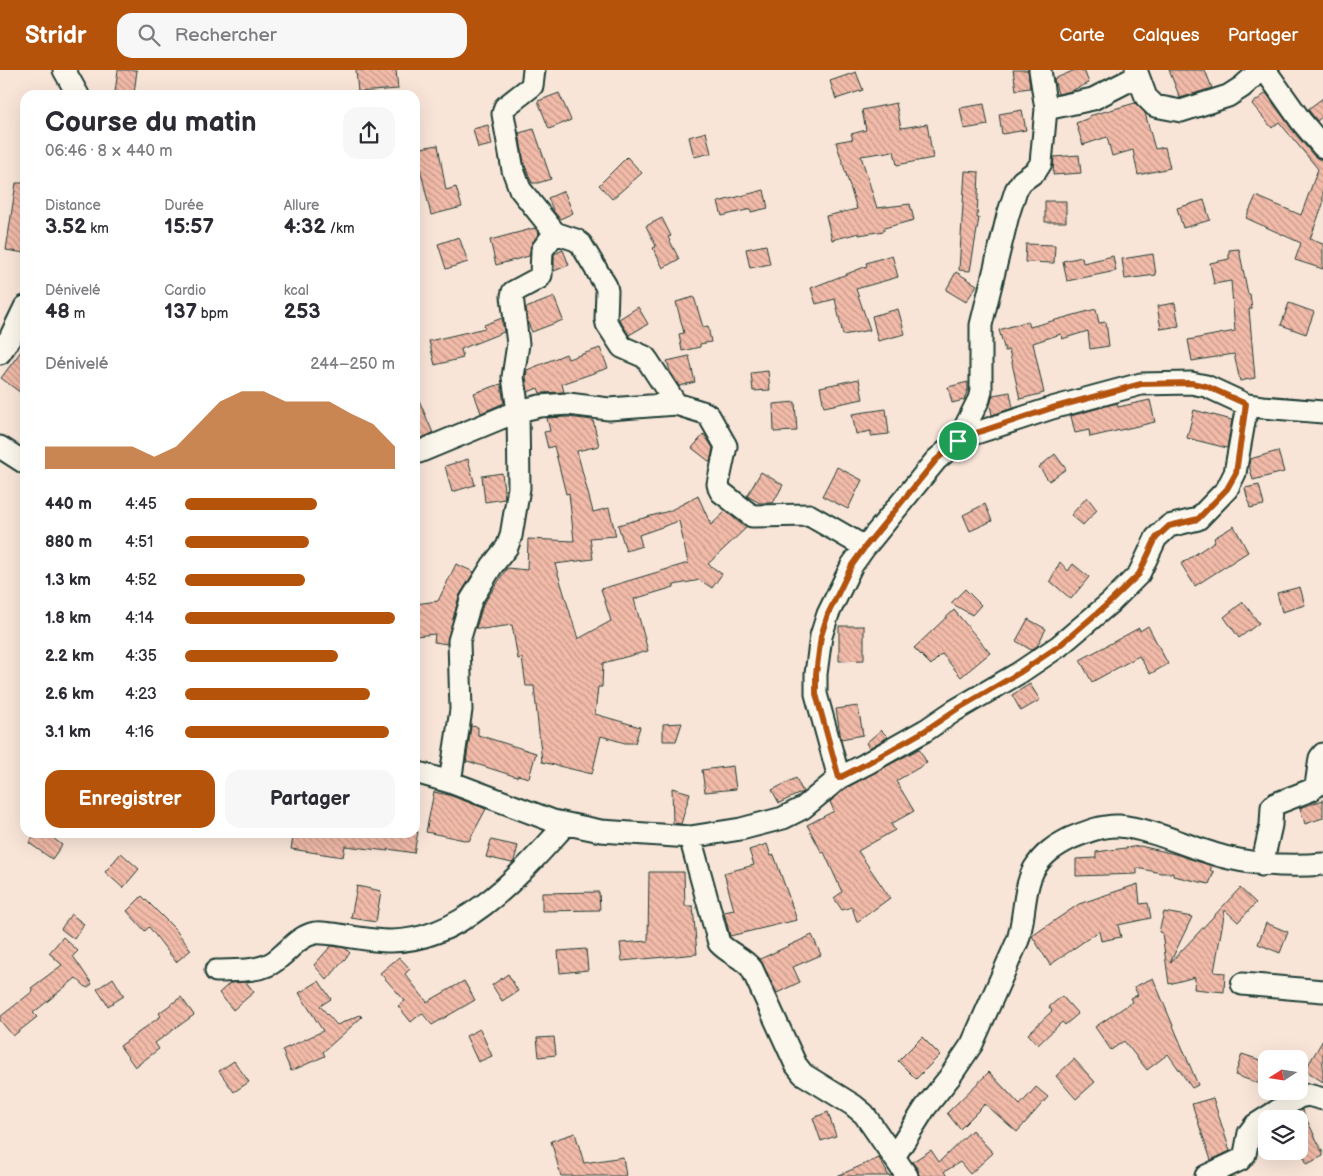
<!DOCTYPE html>
<html lang="fr">
<meta charset="utf-8">
<style>
:root{--surface:#fff;--page:#f7f7f7;--text:#2b2b33;--muted:#7c7c81;--accent:#b45309}
body{margin:0;font-family:"Balsamiq Sans",sans-serif;background:var(--page);color:var(--text);height:100vh;display:flex;flex-direction:column;font-size:19px;white-space:nowrap}
*{box-sizing:border-box;margin:0}
p{font-size:16px;color:var(--muted)}
.icon{flex:none;width:28px;height:28px;fill:none;stroke:currentColor;stroke-width:2;stroke-linecap:round;stroke-linejoin:round}
.map{position:relative;flex:1;overflow:hidden}
.sheet{position:absolute;left:20px;top:20px;width:400px;height:748px;display:flex;flex-direction:column;background:var(--surface);border-radius:15px;box-shadow:0 5px 20px #0002}
.sheet>*{flex:none}
.needle{width:32px;rotate:258deg}
.fabs{position:absolute;left:1258px;top:980px;display:grid;gap:10px}
.fabs a{display:grid;place-items:center;width:50px;height:50px;border-radius:10px;background:var(--surface);box-shadow:0 5px 20px #0002;font-size:25px}
.pin{position:absolute;display:grid;place-items:center;width:42px;height:42px;color:#fff;margin:-21px;border:2px solid #fff;border-radius:50%;box-shadow:0 1px 5px #0007}
.round{display:grid;place-items:center;flex:none;width:52px;height:52px;border-radius:15px;background:var(--page)}
.summary{display:flex;align-items:center;justify-content:space-between;height:85px;padding:0 25px}
h1{font-size:28px;font-weight:800;line-height:38px}
.figures{display:grid;grid-template-columns:repeat(3,1fr);gap:8px;height:85px;padding:5px 25px}
.figures div{display:grid;align-content:center}
.figures b{font-size:21px;font-weight:800}
.figures small{font-size:14px;font-weight:400}
.figures p{font-size:14px}
.chart{height:140px;padding:10px 25px}
.chart p{display:flex;justify-content:space-between}
.chart svg{width:100%;height:90px;margin-top:5px;fill:var(--accent);opacity:.7}
.primary-button{display:flex;gap:10px;margin-top:auto;padding:10px 25px}
.primary-button a{flex:1;height:58px;border-radius:15px;background:var(--accent);color:#fff;font-size:20px;font-weight:800;line-height:58px;text-align:center}
.primary-button a+a{background:var(--page);color:var(--text)}
ul{padding:0 25px;list-style:none;font-size:16px}
li{display:grid;grid-template-columns:80px 60px 1fr;align-items:center;height:38px}
li i{height:12px;border-radius:6px;background:var(--accent)}
header{display:flex;align-items:center;gap:30px;box-sizing:border-box;height:70px;padding:0 25px;background:var(--accent);color:#fff}
header strong{font-size:24px}
nav{display:flex;gap:28px;margin-inline-start:auto;font-size:18px}
.search{width:350px;height:45px;background:var(--page);display:flex;align-items:center;gap:12px;box-sizing:border-box;padding:0 18px;border-radius:15px;color:var(--muted);font-size:19px}
.map>svg:first-child{display:block}
.building{fill:url(#building-back-hatch);stroke:#1f3d34}
.lines{fill:none;stroke-linecap:round;stroke-linejoin:round}
.street-casing{stroke:#1f3d34;stroke-width:25}
.street{stroke:#fbf7ec;stroke-width:21}
.route-casing{stroke:#fff;stroke-width:10}
.route{stroke:#b45309;stroke-width:6}
</style>
<header>
<strong>Stridr</strong>
<div class="search"><svg class="icon" aria-label="search" viewBox="0 0 24 24"><circle cx="10" cy="10" r="6"/><path d="M15 15l6 6"/></svg>Rechercher</div>
<nav><a>Carte</a><a>Calques</a><a>Partager</a></nav>
</header>
<div class="map">
<svg width="1323" height="1106" viewBox="0 0 1323 1106">
<defs>
<pattern id="building-back-hatch" width="6" height="6" patternUnits="userSpaceOnUse" patternTransform="scale(1.25)"><rect width="6" height="6" fill="#f3bba9"/><path d="M-1 5l2 2M0 0l6 6M5-1l2 2" fill="none" stroke="#c4998a"/></pattern>
</defs>
<rect width="100%" height="100%" fill="#f9e5d8"/>
<filter id="ink" filterUnits="userSpaceOnUse"><feTurbulence type="fractalNoise" baseFrequency=".02" numOctaves="2"/><feDisplacementMap in="SourceGraphic" scale="10" xChannelSelector="R" yChannelSelector="G"/><feConvolveMatrix kernelMatrix="1 2 1 2 8 2 1 2 1" color-interpolation-filters="sRGB"/></filter>
<g filter="url(#ink)">
<path class="building" d="M 118,0 L 137,0 L 134,24 L 115,22 Z
M 356,0 L 396,0 L 398,19 L 358,22 Z
M 1013,0 L 1028,0 L 1030,18 L 1016,20 Z
M 1075,0 L 1084,0 L 1089,13 L 1071,21 L 1058,24 L 1054,9 Z
M 1169,0 L 1205,0 L 1212,18 L 1180,28 Z
M 856,2 L 863,20 L 836,29 L 830,11 Z
M 559,23 L 571,50 L 549,59 L 538,31 Z
M 1266,23 L 1291,58 L 1313,85 L 1318,89 L 1323,89 L 1323,134 L 1310,169 L 1323,174 L 1323,199 L 1295,190 L 1301,173 L 1246,148 L 1256,126 L 1301,145 L 1318,99 L 1279,52 L 1272,58 L 1252,34 Z
M 1323,28 L 1323,46 L 1317,51 L 1308,39 Z
M 896,33 L 901,58 L 927,54 L 933,88 L 897,95 L 894,81 L 861,86 L 877,138 L 910,134 L 914,150 L 884,158 L 884,161 L 859,165 L 859,163 L 832,170 L 826,146 L 857,139 L 836,72 L 853,69 L 851,64 L 866,60 L 862,40 Z
M 1135,33 L 1145,43 L 1155,79 L 1165,77 L 1170,98 L 1138,105 L 1133,80 L 1112,86 L 1107,67 L 1083,75 L 1076,53 L 1089,48 L 1089,46 Z
M 984,34 L 988,55 L 964,59 L 960,38 Z
M 1022,40 L 1026,60 L 1002,64 L 999,44 Z
M 488,55 L 492,75 L 478,78 L 473,59 Z
M 534,59 L 551,109 L 538,113 L 532,113 L 524,93 L 519,63 Z
M 706,62 L 711,83 L 694,87 L 689,67 Z
M 438,75 L 446,120 L 456,117 L 462,137 L 431,145 L 420,98 L 415,99 L 415,79 Z
M 1079,85 L 1081,103 L 1053,105 L 1054,87 Z
M 627,87 L 642,103 L 612,129 L 599,115 Z
M 965,101 L 979,102 L 977,148 L 979,148 L 970,201 L 959,200 Z
M 16,113 L 25,113 L 25,183 L 6,180 Z
M 764,120 L 768,138 L 751,142 L 751,139 L 722,146 L 718,132 Z
M 564,121 L 573,143 L 560,149 L 554,142 L 548,128 Z
M 1204,130 L 1210,150 L 1183,158 L 1177,138 Z
M 1045,131 L 1066,131 L 1066,152 L 1045,152 Z
M 662,148 L 671,166 L 668,167 L 679,189 L 663,198 L 653,178 L 656,176 L 646,156 Z
M 535,158 L 539,163 L 532,173 L 529,186 L 496,195 L 490,170 Z
M 459,167 L 468,192 L 446,199 L 438,174 Z
M 1026,174 L 1055,175 L 1054,193 L 1025,192 Z
M 766,175 L 770,194 L 750,198 L 746,179 Z
M 1239,179 L 1248,224 L 1250,224 L 1252,239 L 1249,239 L 1255,308 L 1240,311 L 1234,284 L 1192,291 L 1188,270 L 1235,261 L 1231,211 L 1214,214 L 1210,193 L 1229,189 L 1229,180 Z
M 563,180 L 569,195 L 554,201 L 554,184 Z
M 1153,184 L 1156,205 L 1125,209 L 1122,189 Z
M 892,185 L 898,207 L 856,219 L 870,260 L 843,265 L 835,229 L 816,234 L 811,218 L 867,196 L 866,193 Z
M 1113,186 L 1116,201 L 1067,211 L 1063,191 L 1082,187 L 1083,193 Z
M 956,202 L 977,215 L 966,232 L 946,220 Z
M 554,227 L 563,250 L 532,262 L 528,253 L 526,238 Z
M 694,227 L 703,257 L 708,256 L 711,272 L 700,274 L 700,277 L 682,281 L 679,264 L 684,263 L 676,232 Z
M 1175,233 L 1179,256 L 1161,259 L 1157,236 Z
M 1289,233 L 1314,242 L 1306,264 L 1281,255 Z
M 638,237 L 648,254 L 629,265 L 619,249 Z
M 898,239 L 905,264 L 878,271 L 872,246 Z
M 1096,239 L 1099,253 L 1106,252 L 1109,276 L 1090,279 L 1088,261 L 1062,269 L 1061,264 L 1033,273 L 1044,323 L 1020,329 L 1009,280 L 1005,281 L 999,260 L 1028,251 L 1030,257 Z
M 502,248 L 504,262 L 461,279 L 463,288 L 435,295 L 429,271 L 485,258 L 484,255 Z
M 25,276 L 25,326 L 1,308 Z
M 600,278 L 608,298 L 562,314 L 564,322 L 540,323 L 538,318 L 528,322 L 526,307 L 527,300 L 566,284 L 568,289 Z
M 689,286 L 695,312 L 679,316 L 670,301 L 667,291 Z
M 768,301 L 770,320 L 753,321 L 751,303 Z
M 859,309 L 863,329 L 824,337 L 820,317 Z
M 968,312 L 968,319 L 964,330 L 952,333 L 948,317 Z
M 501,314 L 504,333 L 481,343 L 474,323 Z
M 415,321 L 433,363 L 417,370 L 415,370 Z
M 1010,322 L 1013,338 L 992,345 L 990,335 L 993,325 Z
M 1150,330 L 1155,352 L 1090,367 L 1089,360 L 1075,363 L 1071,346 L 1117,333 L 1118,337 Z
M 795,332 L 797,361 L 774,362 L 773,334 Z
M 886,339 L 889,364 L 871,366 L 871,361 L 856,364 L 852,344 Z
M 1194,340 L 1232,350 L 1227,378 L 1187,368 Z
M 568,347 L 593,350 L 599,376 L 577,381 L 593,442 L 609,438 L 616,466 L 590,468 L 593,489 L 555,494 L 578,569 L 611,551 L 601,519 L 688,493 L 679,451 L 639,465 L 642,476 L 626,481 L 618,455 L 669,441 L 698,426 L 711,455 L 726,441 L 746,458 L 708,494 L 722,504 L 712,518 L 700,510 L 674,515 L 674,517 L 634,529 L 648,581 L 603,593 L 602,617 L 598,617 L 595,644 L 640,657 L 635,673 L 625,673 L 601,666 L 592,704 L 542,692 L 534,616 L 526,616 L 522,588 L 518,589 L 512,555 L 483,559 L 476,558 L 483,535 L 507,498 L 527,500 L 528,469 L 574,471 L 569,423 L 566,424 L 554,376 L 548,378 L 544,362 L 550,361 L 547,348 Z
M 704,364 L 713,378 L 710,392 L 692,378 Z
M 1278,381 L 1284,402 L 1253,410 L 1249,395 L 1250,389 Z
M 1055,384 L 1066,399 L 1049,411 L 1039,397 Z
M 468,389 L 475,415 L 452,422 L 445,396 Z
M 837,397 L 862,410 L 848,439 L 822,426 Z
M 761,402 L 783,415 L 773,433 L 760,433 L 747,426 Z
M 502,403 L 505,429 L 485,432 L 482,406 Z
M 1259,415 L 1264,435 L 1250,438 L 1245,418 Z
M 1087,427 L 1097,440 L 1083,455 L 1071,445 Z
M 985,434 L 992,451 L 970,461 L 963,445 Z
M 1234,456 L 1248,482 L 1195,516 L 1181,494 L 1215,471 L 1214,468 Z
M 1060,492 L 1068,501 L 1073,494 L 1089,507 L 1071,529 L 1050,511 Z
M 456,494 L 474,502 L 459,526 L 447,574 L 434,572 L 435,564 L 415,566 L 415,534 L 438,531 Z
M 1300,517 L 1305,535 L 1282,542 L 1277,523 Z
M 965,519 L 981,535 L 972,545 L 951,533 Z
M 1243,532 L 1259,553 L 1239,568 L 1224,547 Z
M 954,540 L 990,583 L 961,607 L 942,584 L 931,595 L 914,578 Z
M 1028,549 L 1046,559 L 1037,576 L 1031,580 L 1016,571 Z
M 839,556 L 864,556 L 864,590 L 839,591 Z
M 1148,556 L 1168,594 L 1150,604 L 1139,586 L 1092,612 L 1080,590 L 1139,558 L 1140,561 Z
M 1030,614 L 1040,630 L 1021,641 L 1012,625 Z
M 858,636 L 863,665 L 841,669 L 836,639 Z
M 682,653 L 676,671 L 663,671 L 663,654 Z
M 471,656 L 478,657 L 478,665 L 536,683 L 529,708 L 518,705 L 517,707 L 467,691 L 466,693 Z
M 881,660 L 888,667 L 869,678 L 866,673 Z
M 919,679 L 927,693 L 896,711 L 914,741 L 891,754 L 895,760 L 858,781 L 890,828 L 857,852 L 852,837 L 842,840 L 834,828 L 842,822 L 824,782 L 822,783 L 807,755 L 834,741 L 830,732 L 846,718 Z
M 733,696 L 736,719 L 705,722 L 702,700 Z
M 796,708 L 803,722 L 779,733 L 772,720 Z
M 672,718 L 690,723 L 681,754 L 673,753 Z
M 434,722 L 449,725 L 486,739 L 469,771 L 426,762 Z
M 1323,730 L 1323,748 L 1305,754 L 1300,738 Z
M 37,762 L 45,762 L 62,775 L 52,789 L 29,773 Z
M 294,762 L 418,762 L 414,783 L 388,779 L 388,781 L 345,776 L 343,787 L 291,779 Z
M 491,770 L 518,776 L 514,791 L 512,793 L 486,787 Z
M 767,774 L 771,786 L 774,785 L 797,850 L 730,866 L 724,842 L 734,840 L 724,803 L 754,795 L 749,780 Z
M 1140,776 L 1175,784 L 1212,796 L 1210,800 L 1214,802 L 1209,814 L 1173,806 L 1173,803 L 1161,803 L 1137,798 L 1137,804 L 1076,806 L 1076,789 L 1096,788 L 1096,782 Z
M 121,783 L 139,799 L 123,818 L 105,802 Z
M 649,802 L 684,802 L 685,836 L 693,836 L 697,884 L 622,891 L 620,873 L 648,871 Z
M 1138,814 L 1140,834 L 1148,833 L 1151,848 L 1118,855 L 1121,867 L 1101,871 L 1099,861 L 1050,895 L 1032,866 L 1079,834 Z
M 357,816 L 381,821 L 376,852 L 351,848 Z
M 1240,818 L 1256,833 L 1238,852 L 1225,840 L 1214,902 L 1225,903 L 1224,922 L 1194,919 L 1195,907 L 1169,914 L 1162,863 L 1159,862 L 1164,842 L 1192,847 L 1170,893 Z
M 599,822 L 600,840 L 542,841 L 542,823 Z
M 142,826 L 175,859 L 191,880 L 176,892 L 149,857 L 145,861 L 127,841 Z
M 71,844 L 84,854 L 74,869 L 61,859 Z
M 1266,853 L 1288,862 L 1280,883 L 1258,874 Z
M 812,865 L 821,885 L 793,897 L 800,912 L 777,923 L 760,889 Z
M 63,867 L 78,881 L 73,886 L 92,914 L 87,918 L 76,908 L 33,943 L 37,947 L 13,966 L 0,950 L 0,947 L 33,921 L 31,918 L 62,895 L 49,883 Z
M 331,876 L 345,878 L 350,883 L 327,910 L 314,895 Z
M 586,879 L 588,900 L 560,903 L 558,881 Z
M 399,887 L 410,899 L 405,904 L 427,932 L 464,911 L 475,930 L 432,955 L 422,943 L 411,952 L 398,936 L 405,931 L 380,903 Z
M 508,904 L 518,921 L 502,931 L 492,915 Z
M 113,908 L 124,926 L 108,936 L 97,919 Z
M 1153,908 L 1198,1015 L 1192,1018 L 1168,984 L 1147,1000 L 1124,971 L 1111,980 L 1095,957 L 1132,932 L 1130,928 L 1138,925 L 1134,917 Z
M 319,911 L 331,929 L 320,936 L 337,955 L 360,945 L 362,947 L 323,982 L 325,986 L 291,1001 L 282,980 L 323,961 L 299,923 Z
M 246,912 L 254,922 L 233,940 L 219,923 L 230,913 Z
M 1062,926 L 1078,944 L 1065,955 L 1062,952 L 1038,975 L 1028,964 L 1052,941 L 1049,937 Z
M 181,927 L 194,945 L 155,973 L 159,979 L 135,997 L 120,976 L 161,946 L 159,943 Z
M 480,959 L 492,986 L 478,992 L 466,966 Z
M 554,967 L 556,985 L 539,987 L 537,968 Z
M 922,967 L 940,985 L 916,1009 L 898,991 Z
M 1323,970 L 1323,1012 L 1305,1000 Z
M 1242,984 L 1266,992 L 1266,1016 L 1235,1005 Z
M 1074,989 L 1095,1012 L 1076,1029 L 1056,1006 Z
M 234,991 L 249,1012 L 234,1022 L 219,1001 Z
M 989,1002 L 1020,1035 L 1036,1017 L 1048,1027 L 1017,1062 L 985,1034 L 960,1059 L 947,1043 Z
M 1213,1028 L 1230,1081 L 1211,1090 L 1192,1034 Z
M 1302,1040 L 1323,1083 L 1323,1086 L 1307,1094 L 1299,1076 L 1299,1042 Z
M 828,1042 L 836,1066 L 821,1071 L 813,1048 Z
M 972,1060 L 993,1083 L 970,1104 L 960,1092 L 944,1102 L 947,1106 L 919,1106 L 918,1099 L 912,1092 L 931,1080 L 939,1092 Z
M 575,1063 L 584,1093 L 623,1087 L 626,1106 L 561,1106 L 551,1071 Z
M 879,1088 L 889,1106 L 891,1105 L 892,1106 L 837,1106 Z"/>
<g class="lines">
<defs>
<path id="street" d="M 64,0 L 78,25
M 534,0 L 532,16 L 505,37 L 503,44 L 513,100 L 520,119 L 555,163 L 576,170 L 581,174 L 606,216 L 607,221 L 606,249 L 607,254 L 622,277 L 645,287 L 648,291 L 676,334 L 705,343 L 709,346 L 726,376 L 718,414 L 719,418 L 721,422 L 752,446 L 809,445 L 865,477
M 1136,0 L 1146,27 L 1155,36 L 1181,41 L 1228,26 L 1242,17 L 1261,0
M 1265,0 L 1301,51 L 1323,77
M 1046,39 L 1093,29 L 1138,6
M 0,283 L 10,268 L 25,237
M 958,371 L 979,329 L 981,321 L 981,255 L 1008,145 L 1016,120 L 1022,111 L 1036,101 L 1041,93 L 1046,39 L 1040,0
M 0,377 L 25,393
M 415,382 L 419,382 L 518,341 L 540,336 L 568,334 L 609,339 L 676,334
M 415,702 L 450,712 L 553,751 L 601,761 L 690,767 L 741,759 L 783,748 L 803,738 L 839,708 L 816,624 L 816,604 L 821,566 L 828,544 L 852,495 L 865,477 L 936,390 L 958,371 L 970,365 L 1052,338 L 1141,314 L 1191,313 L 1206,316 L 1247,335 L 1262,337 L 1323,342
M 839,708 L 866,694 L 926,660 L 954,641 L 1019,603 L 1059,576 L 1111,532 L 1139,504 L 1156,468 L 1169,456 L 1198,449 L 1227,419 L 1235,403 L 1247,335
M 450,712 L 461,640 L 459,571 L 471,530 L 492,496 L 507,477 L 511,466 L 519,418 L 518,341 L 513,307 L 518,274 L 512,226 L 513,222 L 539,208 L 541,205 L 542,180 L 555,163
M 690,767 L 719,873 C 729,884 743,887 752,899 L 796,995 L 803,1004 L 853,1035 L 864,1044 L 907,1106
M 1262,795 L 1271,755 L 1272,737 L 1275,734 L 1311,720 L 1316,716 L 1320,688 L 1323,684
M 216,901 C 235,900 256,902 272,893 C 288,883 296,867 315,863 C 322,862 328,864 334,864 C 353,867 372,871 391,871 C 464,871 521,803 566,754
M 1242,914 L 1323,921
M 894,1087 L 925,1038 L 949,1008 L 972,974 L 1018,870 C 1025,847 1023,820 1034,799 C 1043,784 1055,776 1071,768 C 1086,762 1103,755 1119,756 C 1154,759 1194,780 1229,788 C 1260,795 1291,797 1323,794
M 1206,1106 L 1240,1090 L 1245,1084 L 1249,1063 L 1255,1055 L 1299,1027 L 1308,1025 L 1323,1029"/>
</defs>
<use href="#street" class="street-casing"/>
<use href="#street" class="street"/>
</g>
</g>
<g class="lines" filter="url(#ink)">
<defs>
<path id="route" d="M 1191,313 L 1206,316 L 1246,334 L 1236,403 L 1227,419 L 1198,449 L 1169,456 L 1156,468 L 1139,504 L 1110,532 L 1059,576 L 1019,603 L 954,641 L 926,660 L 866,694 L 839,708 L 816,624 L 816,604 L 821,566 L 828,544 L 852,495 L 865,477 L 936,390 L 958,371 L 970,365 L 1052,338 L 1141,314 Z"/>
</defs>
<use href="#route" class="route-casing"/>
<use href="#route" class="route"/>
</g>
</svg>
<div class="fabs">
<a><svg class="needle" viewBox="-14 -14 28 28"><path d="M0-13l5 13h-10z" fill="#e53935"/><path d="M0 13l5-13h-10z" fill="#7c7c81"/></svg></a>
<a><svg class="icon" aria-label="layers" viewBox="0 0 24 24"><path d="M12 4l9 5-9 5-9-5zM3 14l9 5 9-5"/></svg></a>
</div>
<div class="pin" style="left:958px;top:371px;background:#1e9e55"><svg class="icon" aria-label="arrive" viewBox="0 0 24 24"><path d="M6 21V4h12l-3 4 3 4H6"/></svg></div>
<section class="sheet">
<div class="summary"><div><h1>Course du matin</h1><p>06:46 · 8 × 440 m</p></div><a class="round"><svg class="icon" aria-label="share" viewBox="0 0 24 24"><path d="M12 15V3M7 8l5-5 5 5M5 13v7h14v-7"/></svg></a></div>
<div class="figures">
<div><p>Distance</p><b>3.52<small> km</small></b></div>
<div><p>Durée</p><b>15:57</b></div>
<div><p>Allure</p><b>4:32<small> /km</small></b></div>
</div>
<div class="figures">
<div><p>Dénivelé</p><b>48<small> m</small></b></div>
<div><p>Cardio</p><b>137<small> bpm</small></b></div>
<div><p>kcal</p><b>253</b></div>
</div>
<div class="chart"><p><span>Dénivelé</span>244–250 m</p>
<svg viewBox="0 0 160 44" preserveAspectRatio="none"><path d="M0 44V33L10 33L20 33L30 33L40 33L50 38L60 33L70 22L80 11L90 6L100 6L110 11L120 11L130 11L140 17L150 22L160 33V44z"/></svg>
</div>
<ul>
<li><b>440 m</b>4:45<i style="width:63%"></i></li>
<li><b>880 m</b>4:51<i style="width:59%"></i></li>
<li><b>1.3 km</b>4:52<i style="width:57%"></i></li>
<li><b>1.8 km</b>4:14<i style="width:100%"></i></li>
<li><b>2.2 km</b>4:35<i style="width:73%"></i></li>
<li><b>2.6 km</b>4:23<i style="width:88%"></i></li>
<li><b>3.1 km</b>4:16<i style="width:97%"></i></li>
</ul>
<div class="primary-button"><a>Enregistrer</a><a>Partager</a></div>
</section>
</div>
